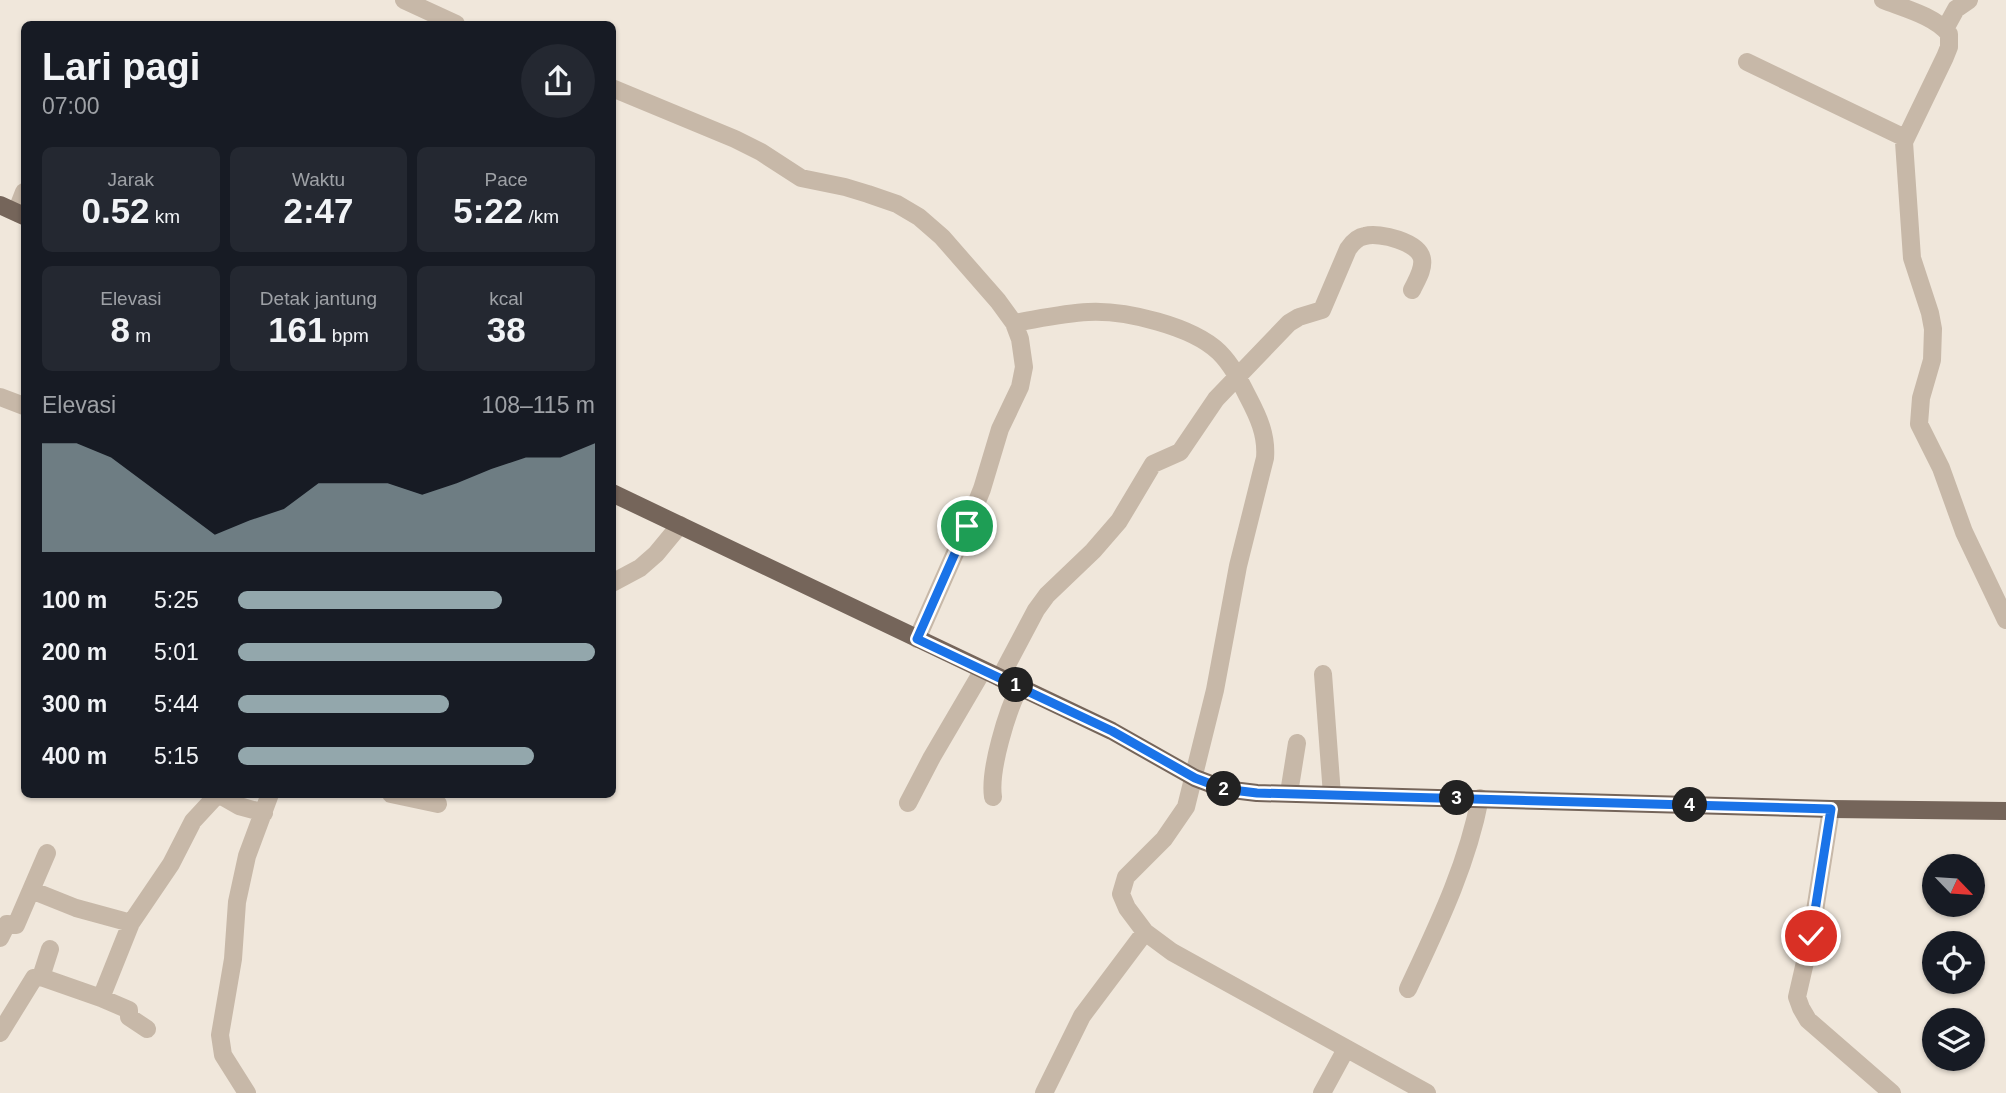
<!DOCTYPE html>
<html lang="id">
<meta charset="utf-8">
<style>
:root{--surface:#171b24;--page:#242831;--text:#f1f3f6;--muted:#9ea1a6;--accent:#93a7ac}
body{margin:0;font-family:Helvetica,sans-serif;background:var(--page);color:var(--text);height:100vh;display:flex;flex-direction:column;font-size:26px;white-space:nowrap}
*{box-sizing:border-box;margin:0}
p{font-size:23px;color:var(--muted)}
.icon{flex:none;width:38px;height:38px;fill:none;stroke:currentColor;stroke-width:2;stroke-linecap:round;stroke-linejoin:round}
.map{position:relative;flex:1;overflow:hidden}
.sheet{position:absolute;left:21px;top:21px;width:595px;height:777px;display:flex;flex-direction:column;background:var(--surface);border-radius:10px;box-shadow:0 2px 5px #0004}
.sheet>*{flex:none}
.needle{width:46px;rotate:115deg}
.tools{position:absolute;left:1922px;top:854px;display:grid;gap:14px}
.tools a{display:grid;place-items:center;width:63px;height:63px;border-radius:50%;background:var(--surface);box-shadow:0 2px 5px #0004;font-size:35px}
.pin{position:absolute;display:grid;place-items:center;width:60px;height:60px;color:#fff;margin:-30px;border:4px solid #fff;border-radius:50%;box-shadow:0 2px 7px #0007}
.km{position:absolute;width:35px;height:35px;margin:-18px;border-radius:50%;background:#222;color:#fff;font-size:19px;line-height:35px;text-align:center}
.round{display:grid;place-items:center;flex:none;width:74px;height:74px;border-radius:37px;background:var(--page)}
.head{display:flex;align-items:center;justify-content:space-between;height:119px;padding:0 21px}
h1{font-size:38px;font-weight:700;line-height:52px}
.stats{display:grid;grid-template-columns:repeat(3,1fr);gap:10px;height:119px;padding:7px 21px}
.stats div{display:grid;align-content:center;border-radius:10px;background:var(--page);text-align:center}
.stats b{font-size:35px;font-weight:700}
.stats small{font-size:19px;font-weight:400}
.stats p{font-size:19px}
.chart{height:196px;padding:14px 21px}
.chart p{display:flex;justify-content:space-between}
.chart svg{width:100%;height:126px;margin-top:7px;fill:var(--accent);opacity:.7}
ul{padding:0 21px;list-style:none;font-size:23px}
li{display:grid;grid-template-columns:112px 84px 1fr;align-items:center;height:52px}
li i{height:18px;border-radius:9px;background:var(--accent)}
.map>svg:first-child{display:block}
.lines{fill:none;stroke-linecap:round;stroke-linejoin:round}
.minor{stroke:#c7b8a8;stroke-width:18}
.major{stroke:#75655a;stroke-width:18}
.route-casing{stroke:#fff;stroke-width:14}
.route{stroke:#1a73e8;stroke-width:9}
</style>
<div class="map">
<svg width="2006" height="1093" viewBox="0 0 2006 1093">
<rect width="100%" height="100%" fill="#f0e7db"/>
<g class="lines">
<path class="minor" d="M 404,0 L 456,24
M 1883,0 C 1903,8 1935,16 1949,34 L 1949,47 L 1945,57 L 1904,142 L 1912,258 L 1930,313 L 1933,329 L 1932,360 L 1921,398 L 1919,424 L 1941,468 L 1964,532 L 2006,620
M 1945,29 L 1956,9 L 1969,0
M 1747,62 L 1905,138
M 612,88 L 735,139 L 761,152 L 801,178 L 845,187 L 868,194 L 897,204 L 919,217 L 942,237 L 998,301 L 1014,323 L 1020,339 L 1024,367 L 1020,387 L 1000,429 L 982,489 L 967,526 L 917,639
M 18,213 L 17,210 L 24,192
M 1014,323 C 1038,319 1064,313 1088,312 C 1125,310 1192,326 1219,352 C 1232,365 1240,381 1248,397 C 1258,416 1267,435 1265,458 L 1238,566 L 1215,690 L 1186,807 L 1164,839 L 1126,877 L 1121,894 L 1127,908 L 1145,932 L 1172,952 L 1427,1093
M 0,397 L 24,406
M 612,583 L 640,568 L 656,554 L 680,525
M 1323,674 L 1332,795
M 1000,678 L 1036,610 L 1047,595 L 1093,551 L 1119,521 L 1153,464 L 1180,452 L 1216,399 L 1289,323 L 1299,317 L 1322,310 L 1348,249 C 1352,243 1358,237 1365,236 C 1380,232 1419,242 1422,259 C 1424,270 1416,281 1412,290
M 1289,793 L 1297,743
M 218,794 L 239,806 L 264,813
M 391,794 L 438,804
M 993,797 C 989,770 1007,711 1020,686
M 908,803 L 932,757 L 983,670
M 1831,809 L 1811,936 L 1797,997 L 1801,1008 L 1808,1020 L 1892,1093
M 31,890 L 76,908 L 131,923
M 0,938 L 7,924 L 16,925 L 47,853
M 41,977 L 101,998
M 1408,989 C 1437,927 1467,866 1480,798
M 147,1029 L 129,1017 L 129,1010 L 101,998 L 131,923 L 171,864 L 193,821 L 218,794
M 0,1033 L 34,978 L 41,977 L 50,949
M 247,1093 L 223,1055 L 220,1035 L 233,959 L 237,902 L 247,856 L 270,794
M 1044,1093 L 1082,1016 L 1145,932
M 1322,1093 L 1346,1049"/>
<path class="major" d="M 0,205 L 24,216
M 612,493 L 1112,731 L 1195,778 L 1224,789 L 1257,793 L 1831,809 L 2006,811"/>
</g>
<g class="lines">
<defs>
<path id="route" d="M 967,526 L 917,639 L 1112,731 L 1195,778 L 1224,789 L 1257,793 L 1831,809 L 1811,936"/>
</defs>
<use href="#route" class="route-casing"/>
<use href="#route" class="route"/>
</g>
</svg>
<div class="tools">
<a><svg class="needle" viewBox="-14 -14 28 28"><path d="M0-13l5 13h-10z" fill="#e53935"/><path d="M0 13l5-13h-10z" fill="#9ea1a6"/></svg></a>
<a><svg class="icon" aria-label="locate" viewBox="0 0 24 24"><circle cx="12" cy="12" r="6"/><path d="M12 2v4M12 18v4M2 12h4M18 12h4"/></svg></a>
<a><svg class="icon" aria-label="layers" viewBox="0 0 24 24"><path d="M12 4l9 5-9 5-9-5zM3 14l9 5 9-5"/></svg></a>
</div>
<div class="pin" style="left:967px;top:526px;background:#1e9e55"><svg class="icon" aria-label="arrive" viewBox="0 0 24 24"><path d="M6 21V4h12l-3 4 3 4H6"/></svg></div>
<div class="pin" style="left:1811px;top:936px;background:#d93025"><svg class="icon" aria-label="check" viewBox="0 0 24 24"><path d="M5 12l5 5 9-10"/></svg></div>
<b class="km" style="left:1016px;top:685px">1</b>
<b class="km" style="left:1224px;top:789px">2</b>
<b class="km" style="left:1457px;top:798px">3</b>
<b class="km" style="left:1690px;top:805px">4</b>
<section class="sheet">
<div class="head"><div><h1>Lari pagi</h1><p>07:00</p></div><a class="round"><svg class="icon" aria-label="share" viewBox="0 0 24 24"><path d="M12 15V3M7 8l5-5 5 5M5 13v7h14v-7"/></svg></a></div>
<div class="stats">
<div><p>Jarak</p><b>0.52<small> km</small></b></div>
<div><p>Waktu</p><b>2:47</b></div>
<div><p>Pace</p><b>5:22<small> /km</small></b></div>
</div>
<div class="stats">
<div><p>Elevasi</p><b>8<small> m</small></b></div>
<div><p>Detak jantung</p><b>161<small> bpm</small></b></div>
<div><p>kcal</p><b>38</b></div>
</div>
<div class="chart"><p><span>Elevasi</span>108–115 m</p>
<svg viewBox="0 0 160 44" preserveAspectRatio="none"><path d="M0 44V6L10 6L20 11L30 20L40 29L50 38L60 33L70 29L80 20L90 20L100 20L110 24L120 20L130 15L140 11L150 11L160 6V44z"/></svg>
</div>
<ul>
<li><b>100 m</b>5:25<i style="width:74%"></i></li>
<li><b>200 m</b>5:01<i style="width:100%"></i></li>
<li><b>300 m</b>5:44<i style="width:59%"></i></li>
<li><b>400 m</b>5:15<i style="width:83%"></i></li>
</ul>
</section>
</div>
